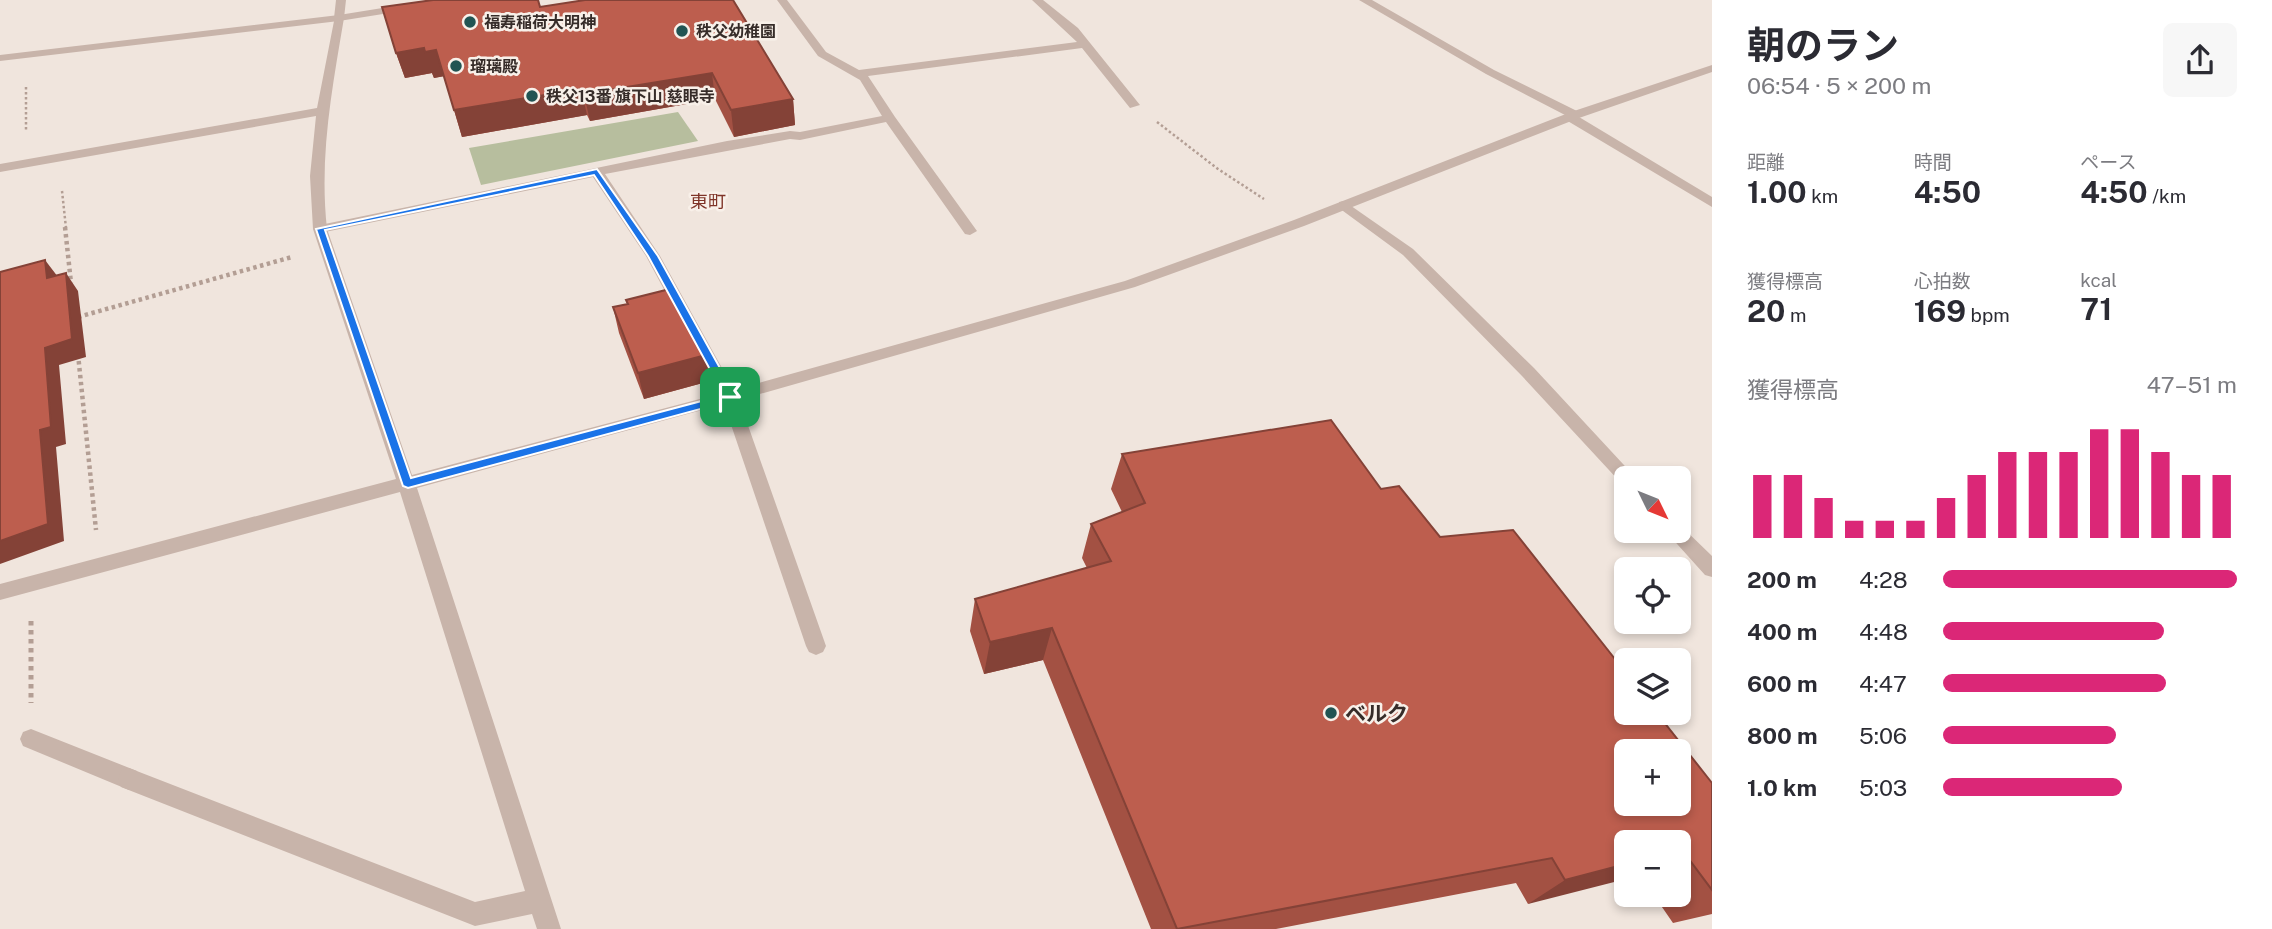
<!DOCTYPE html>
<html lang="ja">
<meta charset="utf-8">
<style>
:root{--surface:#fff;--page:#f7f7f7;--text:#2b2b33;--muted:#7c7c81;--accent:#db2777}
body{margin:0;font-family:"Public Sans","Noto Sans JP",sans-serif;background:var(--page);color:var(--text);height:100vh;display:flex;flex-direction:column;font-size:26px;white-space:nowrap}
*{box-sizing:border-box;margin:0}
p{font-size:23px;color:var(--muted)}
.icon{flex:none;width:38px;height:38px;fill:none;stroke:currentColor;stroke-width:2;stroke-linecap:round;stroke-linejoin:round}
.map{position:relative;flex:1;overflow:hidden}
.side{display:flex;flex-direction:column;background:var(--surface);width:560px}
.side>*{flex:none}
.needle{width:46px;rotate:133deg}
.controls{position:absolute;left:1614px;top:466px;display:grid;gap:14px}
.controls a{display:grid;place-items:center;width:77px;height:77px;border-radius:10px;background:var(--surface);box-shadow:0 4px 10px #0003;font-size:35px}
.pin{position:absolute;display:grid;place-items:center;width:60px;height:60px;color:#fff;margin:-30px;border-radius:14px;box-shadow:0 4px 10px #0006}
.round{display:grid;place-items:center;flex:none;width:74px;height:74px;border-radius:10px;background:var(--page)}
.head{display:flex;align-items:center;justify-content:space-between;height:119px;padding:0 35px}
h1{font-size:38px;font-weight:700;line-height:52px}
.metrics{display:grid;grid-template-columns:repeat(3,1fr);gap:10px;height:119px;padding:7px 35px}
.metrics div{display:grid;align-content:center}
.metrics b{font-size:30px;font-weight:700}
.metrics small{font-size:19px;font-weight:400}
.metrics p{font-size:19px}
.chart{height:196px;padding:14px 35px}
.chart p{display:flex;justify-content:space-between}
.chart svg{width:100%;height:126px;margin-top:7px;stroke:var(--accent);stroke-width:6}
ul{padding:0 35px;list-style:none;font-size:23px}
li{display:grid;grid-template-columns:112px 84px 1fr;align-items:center;height:52px}
li i{height:18px;border-radius:9px;background:var(--accent)}
main{display:flex;flex:1;min-height:0}
.map>svg:first-child{display:block}
.green{fill:#b7be9e}
.lines{fill:none;stroke-linecap:round;stroke-linejoin:round}
.path-far2{stroke:#b39e94;stroke-width:2.5;stroke-dasharray:2.5 2.5;stroke-linecap:butt}
.path-far1{stroke:#b39e94;stroke-width:4.5;stroke-dasharray:3.5 3.5;stroke-linecap:butt}
.path{stroke:#b39e94;stroke-width:5;stroke-dasharray:4.5 4.5;stroke-linecap:butt}
.service{fill:#c8b4aa;fill-rule:evenodd}
.minor{fill:#c8b4aa;fill-rule:evenodd}
.tertiary{fill:#c8b4aa;fill-rule:evenodd}
.wall{fill:#a35143}
.shaded-wall{fill:#844237}
.building{fill:#bd5e4e;stroke:#844237;stroke-width:2;fill-rule:evenodd}
.route{fill:#1a73e8;stroke:#fff;stroke-width:2;fill-rule:evenodd}
.poi-dot{fill:#215453;stroke:#f8f0e9;stroke-width:2.5}
.labels{text-anchor:middle;dominant-baseline:central;stroke-width:5;stroke-linejoin:round;paint-order:stroke}
.far-poi-label{font-size:16px;font-weight:bold;fill:#362c29;stroke:#f8f0e9;text-anchor:start}
.far-quarter-label{font-size:18px;fill:#7f3428;stroke:#f8f0e9}
.near-poi-label{font-size:21px;font-weight:bold;fill:#362c29;stroke:#f8f0e9;text-anchor:start}
</style>
<main>
<div class="map">
<svg width="1712" height="929" viewBox="0 0 1712 929">
<rect width="100%" height="100%" fill="#f0e5dd"/>
<path class="green" d="M 678,112 L 698,141 L 481,185 L 469,148 Z"/>
<g class="lines">
<path class="path-far2" d="M 26,87 L 26,131
M 1157,122 L 1218,169 L 1264,199
M 62,191 L 66,228"/>
<path class="path-far1" d="M 65,227 L 71,283
M 78,317 L 292,257
M 78,354 L 96,530"/>
<path class="path" d="M 31,621 L 31,703"/>
<path class="service" d="M 336,0 L 346,0 L 344,18 L 339,21 L 334,18 Z
M 777,0 L 787,0 L 826,52 L 859,70 L 1077,42 L 1032,0 L 1043,0 L 1078,28 L 1140,105 L 1130,108 L 1082,48 L 868,76 L 895,117 L 977,231 L 970,235 L 965,234 L 886,122 L 800,140 L 790,139 L 605,174 L 660,256 L 738,397 L 730,403 L 724,401 L 646,256 L 593,177 L 320,233 L 313,229 L 320,225 L 727,141 L 790,131 L 800,132 L 882,116 L 860,80 L 818,56 Z
M 1359,0 L 1372,0 L 1494,70 L 1579,112 L 1579,117 L 1712,197 L 1712,207 L 1566,120 L 1565,115 L 1486,74 Z
M 1344,201 L 1413,249 L 1534,368 L 1636,478 L 1626,478 L 1626,484 L 1621,483 L 1522,376 L 1403,255 L 1339,208 L 1339,202 Z
M 1678,523 L 1712,556 L 1712,577 L 1705,575 L 1669,535 L 1667,530 L 1678,530 Z
M 31,729 L 137,771 L 140,779 L 137,787 L 129,790 L 23,746 L 20,739 L 23,732 Z"/>
<path class="minor" d="M 335,16 L 344,18 C 332,89 319,157 327,229 L 412,475 L 730,391 L 1125,281 L 1294,220 L 1571,112 L 1712,65 L 1712,72 L 1579,118 L 1304,226 L 1135,287 L 739,400 L 826,646 L 823,652 L 816,655 L 809,652 L 806,646 L 724,404 L 417,488 L 561,929 L 537,929 L 532,914 L 475,926 L 121,787 L 118,779 L 121,771 L 129,768 L 475,902 L 525,891 L 400,492 L 0,600 L 0,584 L 396,479 L 313,229 L 310,176 L 316,116 L 0,172 L 0,164 L 317,108 Z"/>
<path class="tertiary" d="M 432,0 L 457,0 L 452,3 L 339,21 L 0,61 L 0,55 L 339,15 Z"/>
</g>
<path class="wall" d="M 540,7 L 793,99 L 795,125 L 734,137 L 715,99 L 590,121 L 587,115 L 462,137 L 444,76 L 434,78 L 432,73 L 405,78 L 396,53 Z
M 626,300 L 710,381 L 644,399 L 619,333 L 613,307 L 627,304 Z
M 1122,454 L 1381,489 L 1440,537 L 1712,783 L 1712,914 L 1673,923 L 1653,894 L 1678,894 L 1678,842 L 1528,904 L 1516,883 L 1276,929 L 1151,929 L 1043,660 L 984,674 L 970,631 L 975,599 L 1087,568 L 1082,558 L 1091,524 L 1122,512 L 1111,489 Z"/>
<path class="shaded-wall" d="M 424,48 L 436,50 L 445,76 L 434,78 L 432,73 L 405,78 L 396,53 Z
M 712,73 L 715,99 L 590,121 L 584,94 Z
M 581,89 L 587,115 L 462,137 L 454,110 Z
M 793,99 L 795,125 L 734,137 L 731,110 Z
M 45,260 L 58,277 L 47,278 Z
M 66,273 L 78,291 L 86,357 L 59,365 L 66,444 L 56,447 L 64,541 L 0,564 L 0,541 L 40,430 L 45,348 Z
M 706,355 L 710,381 L 644,399 L 638,373 Z
M 1052,628 L 1043,660 L 984,674 L 990,642 Z
M 1626,864 L 1626,879 L 1528,904 L 1565,880 Z"/>
<path class="building" d="M 433,0 L 538,0 L 540,7 L 585,0 L 733,0 L 793,99 L 731,110 L 712,73 L 584,94 L 581,89 L 454,110 L 436,50 L 425,52 L 424,48 L 396,53 L 382,7 Z
M 45,260 L 47,278 L 66,273 L 72,339 L 45,348 L 51,427 L 40,430 L 48,524 L 0,541 L 0,272 Z
M 670,289 L 706,355 L 638,373 L 613,307 L 628,304 L 626,300 Z
M 1331,420 L 1381,489 L 1399,486 L 1440,537 L 1513,530 L 1626,673 L 1626,712 L 1656,712 L 1712,783 L 1712,890 L 1682,850 L 1678,851 L 1678,842 L 1626,842 L 1626,864 L 1565,880 L 1552,858 L 1177,929 L 1052,628 L 990,642 L 975,599 L 1111,561 L 1091,524 L 1145,503 L 1122,454 ZM 1626,751 L 1678,751 L 1678,803 L 1626,803 Z"/>
<path class="route" d="M 597,169 L 658,256 L 736,397 L 734,400 L 408,488 L 403,486 L 316,229 ZM 594,175 L 648,256 L 724,395 L 411,478 L 325,230 Z"/>
<g class="poi-dot">
<circle cx="470" cy="22" r="7"/>
<circle cx="682" cy="31" r="7"/>
<circle cx="456" cy="66" r="7"/>
<circle cx="532" cy="96" r="7"/>
<circle cx="1331" cy="713" r="7"/>
</g>
<g class="labels">
<g class="far-poi-label">
<text x="484" y="22">福寿稲荷大明神</text>
<text x="696" y="31">秩父幼稚園</text>
<text x="470" y="66">瑠璃殿</text>
<text x="546" y="96">秩父13番 旗下山 慈眼寺</text>
</g>
<g class="far-quarter-label">
<text x="708" y="201">東町</text>
</g>
<g class="near-poi-label">
<text x="1345" y="713">ベルク</text>
</g>
</g>
</svg>
<div class="controls">
<a><svg class="needle" viewBox="-14 -14 28 28"><path d="M0-13l5 13h-10z" fill="#e53935"/><path d="M0 13l5-13h-10z" fill="#7c7c81"/></svg></a>
<a><svg class="icon" aria-label="locate" viewBox="0 0 24 24"><circle cx="12" cy="12" r="6"/><path d="M12 2v4M12 18v4M2 12h4M18 12h4"/></svg></a>
<a><svg class="icon" aria-label="layers" viewBox="0 0 24 24"><path d="M12 4l9 5-9 5-9-5zM3 14l9 5 9-5"/></svg></a>
<a>+</a>
<a>−</a>
</div>
<div class="pin" style="left:730px;top:397px;background:#1e9e55"><svg class="icon" aria-label="arrive" viewBox="0 0 24 24"><path d="M6 21V4h12l-3 4 3 4H6"/></svg></div>
</div>
<section class="side">
<div class="head"><div><h1>朝のラン</h1><p>06:54 · 5 × 200 m</p></div><a class="round"><svg class="icon" aria-label="share" viewBox="0 0 24 24"><path d="M12 15V3M7 8l5-5 5 5M5 13v7h14v-7"/></svg></a></div>
<div class="metrics">
<div><p>距離</p><b>1.00<small> km</small></b></div>
<div><p>時間</p><b>4:50</b></div>
<div><p>ペース</p><b>4:50<small> /km</small></b></div>
</div>
<div class="metrics">
<div><p>獲得標高</p><b>20<small> m</small></b></div>
<div><p>心拍数</p><b>169<small> bpm</small></b></div>
<div><p>kcal</p><b>71</b></div>
</div>
<div class="chart"><p><span>獲得標高</span>47–51 m</p>
<svg viewBox="0 0 160 44" preserveAspectRatio="none"><path d="M5 44V22M15 44V22M25 44V30M35 44V38M45 44V38M55 44V38M65 44V30M75 44V22M85 44V14M95 44V14M105 44V14M115 44V6M125 44V6M135 44V14M145 44V22M155 44V22"/></svg>
</div>
<ul>
<li><b>200 m</b>4:28<i style="width:100%"></i></li>
<li><b>400 m</b>4:48<i style="width:75%"></i></li>
<li><b>600 m</b>4:47<i style="width:76%"></i></li>
<li><b>800 m</b>5:06<i style="width:59%"></i></li>
<li><b>1.0 km</b>5:03<i style="width:61%"></i></li>
</ul>
</section>
</main>
